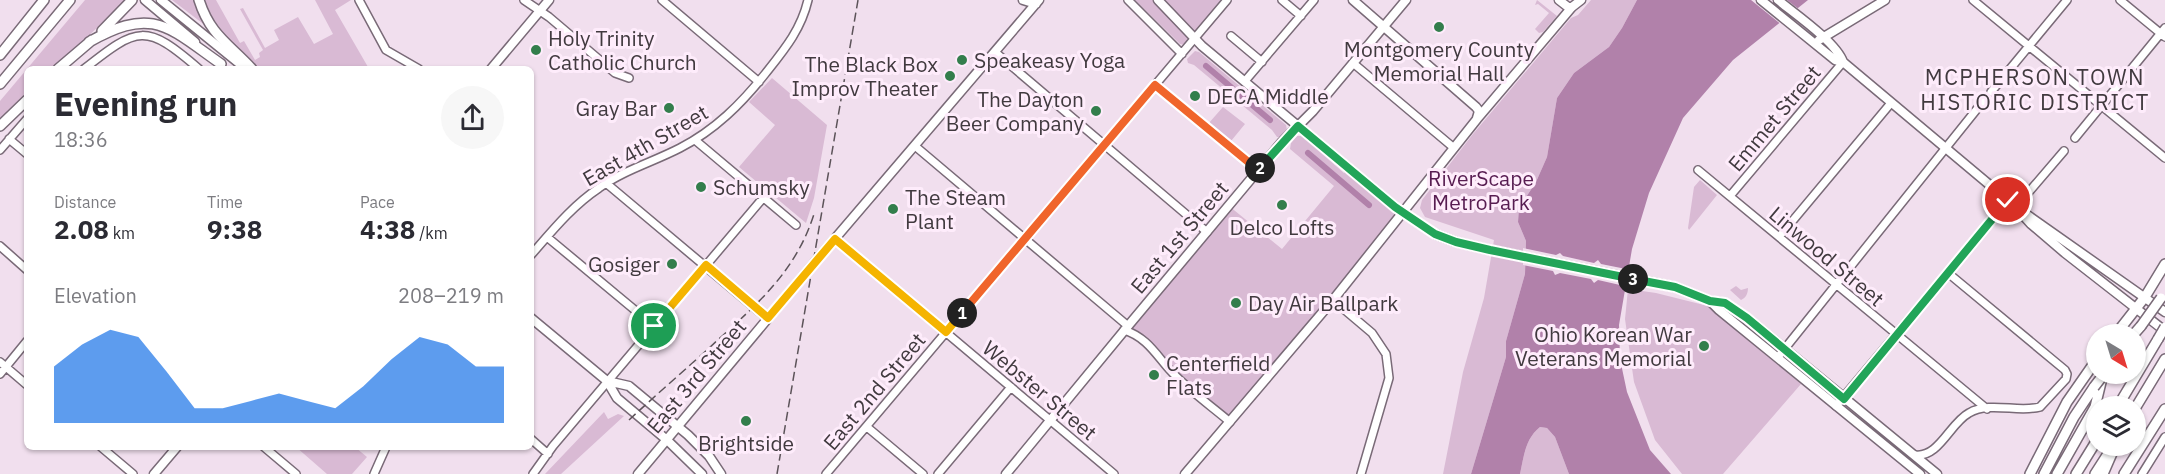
<!DOCTYPE html>
<meta charset="utf-8">
<style>
:root{--surface:#fff;--page:#f7f7f7;--text:#2b2b33;--muted:#7c7c81;--accent:#1a73e8}
body{margin:0;font-family:"IBM Plex Sans",sans-serif;background:var(--page);color:var(--text);height:100vh;display:flex;flex-direction:column;font-size:22px;white-space:nowrap}
*{box-sizing:border-box;margin:0}
p{font-size:20px;color:var(--muted)}
.icon{flex:none;width:33px;height:33px;fill:none;stroke:currentColor;stroke-width:2;stroke-linecap:round;stroke-linejoin:round}
.map{position:relative;flex:1;overflow:hidden}
.drawer{position:absolute;left:24px;top:66px;width:510px;height:384px;display:flex;flex-direction:column;background:var(--surface);border-radius:9px;box-shadow:0 2px 4px #0004}
.drawer>*{flex:none}
.needle{width:39px;rotate:142deg}
.controls{position:absolute;left:2086px;top:324px;display:grid;gap:12px}
.controls a{display:grid;place-items:center;width:60px;height:60px;border-radius:50%;background:var(--surface);box-shadow:0 2px 4px #0004;font-size:30px}
.pin{position:absolute;display:grid;place-items:center;width:51px;height:51px;color:#fff;margin:-26px;border:3px solid #fff;border-radius:50%;box-shadow:0 2px 6px #0007}
.km{position:absolute;width:30px;height:30px;margin:-15px;border-radius:50%;background:#222;color:#fff;font-size:16px;line-height:30px;text-align:center}
.round{display:grid;place-items:center;flex:none;width:63px;height:63px;border-radius:32px;background:var(--page)}
.overview{display:flex;align-items:center;justify-content:space-between;height:102px;padding:0 30px}
h1{font-size:33px;font-weight:800;line-height:45px}
.stats{display:grid;grid-template-columns:repeat(3,1fr);gap:9px;height:102px;padding:6px 30px}
.stats div{display:grid;align-content:center}
.stats b{font-size:26px;font-weight:800}
.stats small{font-size:16px;font-weight:400}
.stats p{font-size:16px}
.chart{height:168px;padding:12px 30px}
.chart p{display:flex;justify-content:space-between}
.chart svg{width:100%;height:108px;margin-top:6px;fill:var(--accent);opacity:.7}
.map>svg:first-child{display:block}
.green{fill:#d9bad4}
.water{fill:#b181aa}
.pier{fill:#f1dfee}
.lines{fill:none;stroke-linecap:round;stroke-linejoin:round}
.canal{stroke:#b181aa;stroke-width:6}
.minor-casing{stroke:#796a77;stroke-width:10}
.major-casing{stroke:#796a77;stroke-width:11}
.highway-casing{stroke:#796a77;stroke-width:12}
.minor{stroke:#fff;stroke-width:7}
.major{stroke:#fff;stroke-width:8}
.highway{stroke:#fff;stroke-width:9}
.rail{stroke:#5c5359;stroke-width:1.5;stroke-dasharray:9 4.5;stroke-linecap:butt}
.highway-bridge-casing{stroke:#796a77;stroke-width:12;stroke-linecap:butt}
.highway-bridge{stroke:#fff;stroke-width:9}
.split-1-casing{stroke:#fff;stroke-width:12}
.split-2-casing{stroke:#fff;stroke-width:12}
.split-3-casing{stroke:#fff;stroke-width:12}
.split-4-casing{stroke:#fff;stroke-width:12}
.split-1{stroke:#f5b400;stroke-width:8}
.split-2{stroke:#f0652b;stroke-width:8}
.split-3{stroke:#22a559;stroke-width:8}
.split-4{stroke:#22a559;stroke-width:8}
.poi-dot{fill:#337e4c;stroke:#feecfb;stroke-width:2}
.labels{text-anchor:middle;dominant-baseline:central;stroke-width:6;stroke-linejoin:round;paint-order:stroke}
.poi-label{font-size:21px;fill:#413a3f;stroke:#feecfb;text-anchor:start}
.street-label{font-size:21px;fill:#413a3f;stroke:#feecfb}
.park-label{font-size:21px;fill:#571c51;stroke:#feecfb}
.neighbourhood-label{font-size:22px;letter-spacing:1.5px;fill:#413a3f;stroke:#feecfb}
</style>
<div class="map">
<svg width="2165" height="474" viewBox="0 0 2165 474">
<rect width="100%" height="100%" fill="#f1dfee"/>
<path class="green" d="M 85,0 L 126,0 L 54,69 L 27,69 L 27,95 L 0,120 L 0,101 Z
M 172,0 L 195,0 L 207,26 L 206,26 Z
M 202,0 L 216,0 L 240,43 L 244,41 L 255,60 L 260,57 L 259,53 L 263,50 L 240,9 L 243,8 L 265,48 L 279,40 L 274,30 L 298,17 L 314,44 L 333,34 L 315,0 L 351,0 L 335,10 L 368,67 L 367,69 L 256,69 L 214,27 Z
M 1135,0 L 1154,0 L 1187,36 L 1188,41 L 1185,45 L 1180,44 Z
M 1158,0 L 1227,0 L 1194,38 Z
M 1537,0 L 1557,16 L 1543,32 L 1539,33 L 1535,29 L 1549,13 L 1538,4 L 1535,5 Z
M 1591,0 L 1637,0 L 1622,28 L 1609,47 L 1574,73 L 1557,98 L 1547,157 L 1536,182 L 1519,208 L 1518,222 L 1526,241 L 1525,274 L 1506,341 L 1506,357 L 1471,474 L 1443,474 L 1463,372 L 1484,298 L 1494,240 L 1425,217 L 1420,208 L 1422,200 L 1473,134 L 1571,18 L 1578,15 Z
M 1195,51 L 1199,52 L 1286,125 L 1287,130 L 1281,137 L 1277,137 L 1272,130 L 1194,65 L 1188,63 L 1187,59 Z
M 772,78 L 827,125 L 814,198 L 806,223 L 739,167 L 775,125 L 749,102 Z
M 1223,107 L 1245,124 L 1231,141 L 1208,124 Z
M 1297,136 L 1302,136 L 1344,173 L 1349,167 L 1403,213 L 1230,422 L 1170,370 L 1154,349 L 1128,326 L 1229,206 L 1282,249 L 1334,186 L 1290,149 L 1291,143 Z
M 1700,180 L 1717,195 L 1689,230 L 1688,228 L 1694,187 Z
M 1736,286 L 1741,290 L 1748,288 C 1748,293 1746,298 1741,300 L 1730,290 Z
M 1628,289 L 1656,293 L 1708,306 L 1801,384 L 1723,474 L 1682,474 L 1655,440 L 1634,382 L 1625,319 Z
M 604,412 L 608,419 L 618,414 L 624,416 L 561,474 L 545,474 Z
M 1540,427 L 1547,428 L 1555,437 L 1569,474 L 1520,474 C 1524,456 1525,439 1540,427 Z
M 296,447 L 355,447 L 367,457 L 352,474 L 327,474 Z"/>
<path class="water" d="M 1637,0 L 1808,0 L 1733,60 L 1683,118 L 1649,193 L 1632,249 L 1619,325 L 1620,359 L 1627,392 L 1650,450 L 1671,474 L 1569,474 L 1555,437 L 1547,428 L 1540,427 C 1525,439 1524,456 1520,474 L 1471,474 L 1506,357 L 1506,341 L 1525,274 L 1526,241 L 1518,222 L 1519,208 L 1536,182 L 1547,157 L 1557,98 L 1574,73 L 1609,47 L 1622,28 Z"/>
<path class="pier" d="M 1751,0 L 1787,0 L 1800,10 L 1782,25 Z
M 1523,248 L 1556,255 L 1560,253 L 1563,256 L 1594,263 L 1598,260 L 1601,264 L 1631,270 L 1629,287 L 1598,280 L 1594,283 L 1591,279 L 1560,273 L 1555,275 L 1553,271 L 1523,265 Z"/>
<g class="lines">
<path class="canal" d="M 1206,66 L 1270,120
M 1308,153 L 1369,205"/>
<defs>
<path id="minor" d="M 359,0 L 386,50 L 419,69
M 524,0 L 549,17 L 615,73 L 629,78
M 662,0 L 759,82
M 1128,0 L 1182,54
M 1282,0 L 1301,16
M 1973,0 L 2165,158
M 2120,0 L 2165,37
M 1231,36 L 1262,62
M 995,52 L 1207,232
M 1353,63 L 1454,148
M 84,69 C 138,26 146,23 199,69
M 1245,81 L 1314,0
M 1155,85 L 1258,170
M 1991,92 L 2067,0
M 2075,138 L 2165,28
M 9,139 L 27,154
M 695,140 L 796,225
M 915,146 L 1128,326
M 0,150 L 27,119
M 1698,170 L 1987,409
M 606,183 L 768,319
M 1730,196 L 1843,62
M 2016,207 L 2064,151
M 547,237 L 654,326
M 1779,237 L 1891,103
M 835,239 L 1114,474
M 0,246 L 27,270
M 531,255 C 552,231 572,206 599,188 C 624,170 653,162 680,148 C 715,130 741,104 765,74 C 784,50 801,30 808,0
M 1333,300 L 1372,333 L 1386,354 L 1389,378 L 1361,474
M 1124,330 C 1146,337 1155,353 1169,369 C 1187,389 1210,405 1230,422
M 1778,357 L 1985,99
M 0,362 L 27,385
M 0,374 L 27,341
M 1836,406 L 2009,200
M 867,427 L 923,474
M 531,439 L 548,454
M 101,447 L 133,474
M 264,447 L 296,474
M 1915,455 C 1939,458 1950,423 1969,413 C 1990,401 2018,413 2040,407 L 2066,379 L 2067,374 L 2065,370 L 1948,273
M 374,474 L 386,447
M 533,474 L 553,446 L 763,198
M 826,474 L 1227,0
M 938,474 L 1011,387
M 2142,474 L 2165,437"/>
<path id="major" d="M 145,0 L 195,42
M 161,0 L 246,69
M 1023,0 L 1036,4
M 1158,0 L 1202,46 L 1395,207 L 1435,234 L 1456,242 L 1490,250 L 1675,287 L 1710,301 L 1725,303 L 1747,318 L 1937,474
M 1353,0 L 1476,107 L 1479,111 L 1477,118
M 1559,0 L 1568,7 L 1572,7
M 1761,0 L 1835,60 L 1843,62
M 1778,0 C 1795,14 1836,42 1843,62 L 2016,207 L 2165,312
M 1819,40 L 1885,0
M 491,69 L 549,0
M 2022,214 L 2031,224 L 2065,253 L 2165,331
M 1710,301 L 1719,310 L 1920,474
M 531,318 L 607,381 L 617,398 L 667,440 L 702,474
M 607,381 L 629,386 L 688,435 L 709,456 L 721,474
M 154,474 L 177,447
M 638,474 L 815,262 L 1039,0
M 1006,474 L 1128,326 L 1281,143 L 1313,111 L 1406,0
M 1185,474 L 1333,300 L 1477,119 L 1572,7 L 1581,0"/>
<path id="highway" d="M 199,0 C 210,35 229,44 252,69
M 102,31 L 132,0
M 89,42 C 153,6 167,26 221,64
M 0,55 L 44,0
M 58,69 L 92,40
M 0,84 L 70,0
M 0,126 L 27,100
M 2116,334 L 2145,297 L 2165,264
M 2134,334 L 2141,326
M 2118,406 L 2158,339
M 2136,407 L 2165,359
M 2030,474 L 2067,402 L 2097,359
M 2044,474 L 2074,417 L 2094,387
M 2057,474 L 2095,407 L 2103,374
M 2076,474 L 2097,440
M 2095,474 L 2113,446
M 2103,474 L 2113,451
M 2124,474 L 2165,409"/>
</defs>
<use href="#minor" class="minor-casing"/>
<use href="#major" class="major-casing"/>
<use href="#highway" class="highway-casing"/>
<use href="#minor" class="minor"/>
<use href="#major" class="major"/>
<use href="#highway" class="highway"/>
<path class="rail" d="M 629,420 C 659,392 691,365 721,337 C 762,300 797,268 814,214
M 777,474 L 858,0"/>
<defs>
<path id="highway-bridge" d="M 2141,326 L 2161,298
M 2158,339 L 2165,327
M 2094,387 L 2104,374"/>
</defs>
<use href="#highway-bridge" class="highway-bridge-casing"/>
<use href="#highway-bridge" class="highway-bridge"/>
</g>
<g class="lines">
<defs>
<path id="split-1" d="M 654,326 L 706,265 L 768,318 L 835,239 L 946,332 L 962,313"/>
<path id="split-2" d="M 962,313 L 1155,85 L 1258,170 L 1260,168"/>
<path id="split-3" d="M 1260,168 L 1298,126 L 1395,207 L 1435,234 L 1456,242 L 1490,250 L 1633,279"/>
<path id="split-4" d="M 1633,279 L 1675,287 L 1710,301 L 1725,303 L 1747,318 L 1844,399 L 2008,200"/>
</defs>
<use href="#split-1" class="split-1-casing"/>
<use href="#split-2" class="split-2-casing"/>
<use href="#split-3" class="split-3-casing"/>
<use href="#split-4" class="split-4-casing"/>
<use href="#split-1" class="split-1"/>
<use href="#split-2" class="split-2"/>
<use href="#split-3" class="split-3"/>
<use href="#split-4" class="split-4"/>
</g>
<g class="poi-dot">
<circle cx="1439" cy="27" r="6"/>
<circle cx="536" cy="50" r="6"/>
<circle cx="962" cy="60" r="6"/>
<circle cx="950" cy="76" r="6"/>
<circle cx="1195" cy="96" r="6"/>
<circle cx="669" cy="108" r="6"/>
<circle cx="1096" cy="111" r="6"/>
<circle cx="701" cy="187" r="6"/>
<circle cx="1282" cy="205" r="6"/>
<circle cx="893" cy="209" r="6"/>
<circle cx="672" cy="264" r="6"/>
<circle cx="1236" cy="303" r="6"/>
<circle cx="1704" cy="346" r="6"/>
<circle cx="1154" cy="375" r="6"/>
<circle cx="746" cy="421" r="6"/>
</g>
<g class="labels">
<g class="poi-label">
<text x="548" y="38">Holy Trinity<tspan x="548" dy="24">Catholic Church</tspan></text>
<text x="1439" y="49" text-anchor="middle">Montgomery County<tspan x="1439" dy="24">Memorial Hall</tspan></text>
<text x="974" y="60">Speakeasy Yoga</text>
<text x="938" y="64" text-anchor="end">The Black Box<tspan x="938" dy="24">Improv Theater</tspan></text>
<text x="1207" y="96">DECA Middle</text>
<text x="1084" y="99" text-anchor="end">The Dayton<tspan x="1084" dy="24">Beer Company</tspan></text>
<text x="657" y="108" text-anchor="end">Gray Bar</text>
<text x="713" y="187">Schumsky</text>
<text x="905" y="197">The Steam<tspan x="905" dy="24">Plant</tspan></text>
<text x="1282" y="227" text-anchor="middle">Delco Lofts</text>
<text x="660" y="264" text-anchor="end">Gosiger</text>
<text x="1248" y="303">Day Air Ballpark</text>
<text x="1692" y="334" text-anchor="end">Ohio Korean War<tspan x="1692" dy="24">Veterans Memorial</tspan></text>
<text x="1166" y="363">Centerfield<tspan x="1166" dy="24">Flats</tspan></text>
<text x="746" y="443" text-anchor="middle">Brightside</text>
</g>
<g class="street-label">
<text transform="translate(1774 118) rotate(-50)">Emmet Street</text>
<text transform="translate(645 145) rotate(-30)">East 4th Street</text>
<text transform="translate(1179 237) rotate(-50)">East 1st Street</text>
<text transform="translate(1827 256) rotate(40)">Linwood Street</text>
<text transform="translate(696 376) rotate(-50)">East 3rd Street</text>
<text transform="translate(1040 390) rotate(40)">Webster Street</text>
<text transform="translate(874 391) rotate(-50)">East 2nd Street</text>
</g>
<g class="park-label">
<text x="1481" y="178">RiverScape<tspan x="1481" dy="24">MetroPark</tspan></text>
</g>
<g class="neighbourhood-label">
<text x="2035" y="76">MCPHERSON TOWN<tspan x="2035" dy="25">HISTORIC DISTRICT</tspan></text>
</g>
</g>
</svg>
<div class="controls">
<a><svg class="needle" viewBox="-14 -14 28 28"><path d="M0-13l5 13h-10z" fill="#e53935"/><path d="M0 13l5-13h-10z" fill="#7c7c81"/></svg></a>
<a><svg class="icon" aria-label="layers" viewBox="0 0 24 24"><path d="M12 4l9 5-9 5-9-5zM3 14l9 5 9-5"/></svg></a>
</div>
<div class="pin" style="left:654px;top:326px;background:#1e9e55"><svg class="icon" aria-label="arrive" viewBox="0 0 24 24"><path d="M6 21V4h12l-3 4 3 4H6"/></svg></div>
<div class="pin" style="left:2008px;top:200px;background:#d93025"><svg class="icon" aria-label="check" viewBox="0 0 24 24"><path d="M5 12l5 5 9-10"/></svg></div>
<b class="km" style="left:962px;top:313px">1</b>
<b class="km" style="left:1260px;top:168px">2</b>
<b class="km" style="left:1633px;top:279px">3</b>
<section class="drawer">
<div class="overview"><div><h1>Evening run</h1><p>18:36</p></div><a class="round"><svg class="icon" aria-label="share" viewBox="0 0 24 24"><path d="M12 15V3M7 8l5-5 5 5M5 13v7h14v-7"/></svg></a></div>
<div class="stats">
<div><p>Distance</p><b>2.08<small> km</small></b></div>
<div><p>Time</p><b>9:38</b></div>
<div><p>Pace</p><b>4:38<small> /km</small></b></div>
</div>
<div class="chart"><p><span>Elevation</span>208–219 m</p>
<svg viewBox="0 0 160 44" preserveAspectRatio="none"><path d="M0 44V21L10 12L20 6L30 9L40 23L50 38L60 38L70 35L80 32L90 35L100 38L110 29L120 18L130 9L140 12L150 21L160 21V44z"/></svg>
</div>
</section>
</div>
